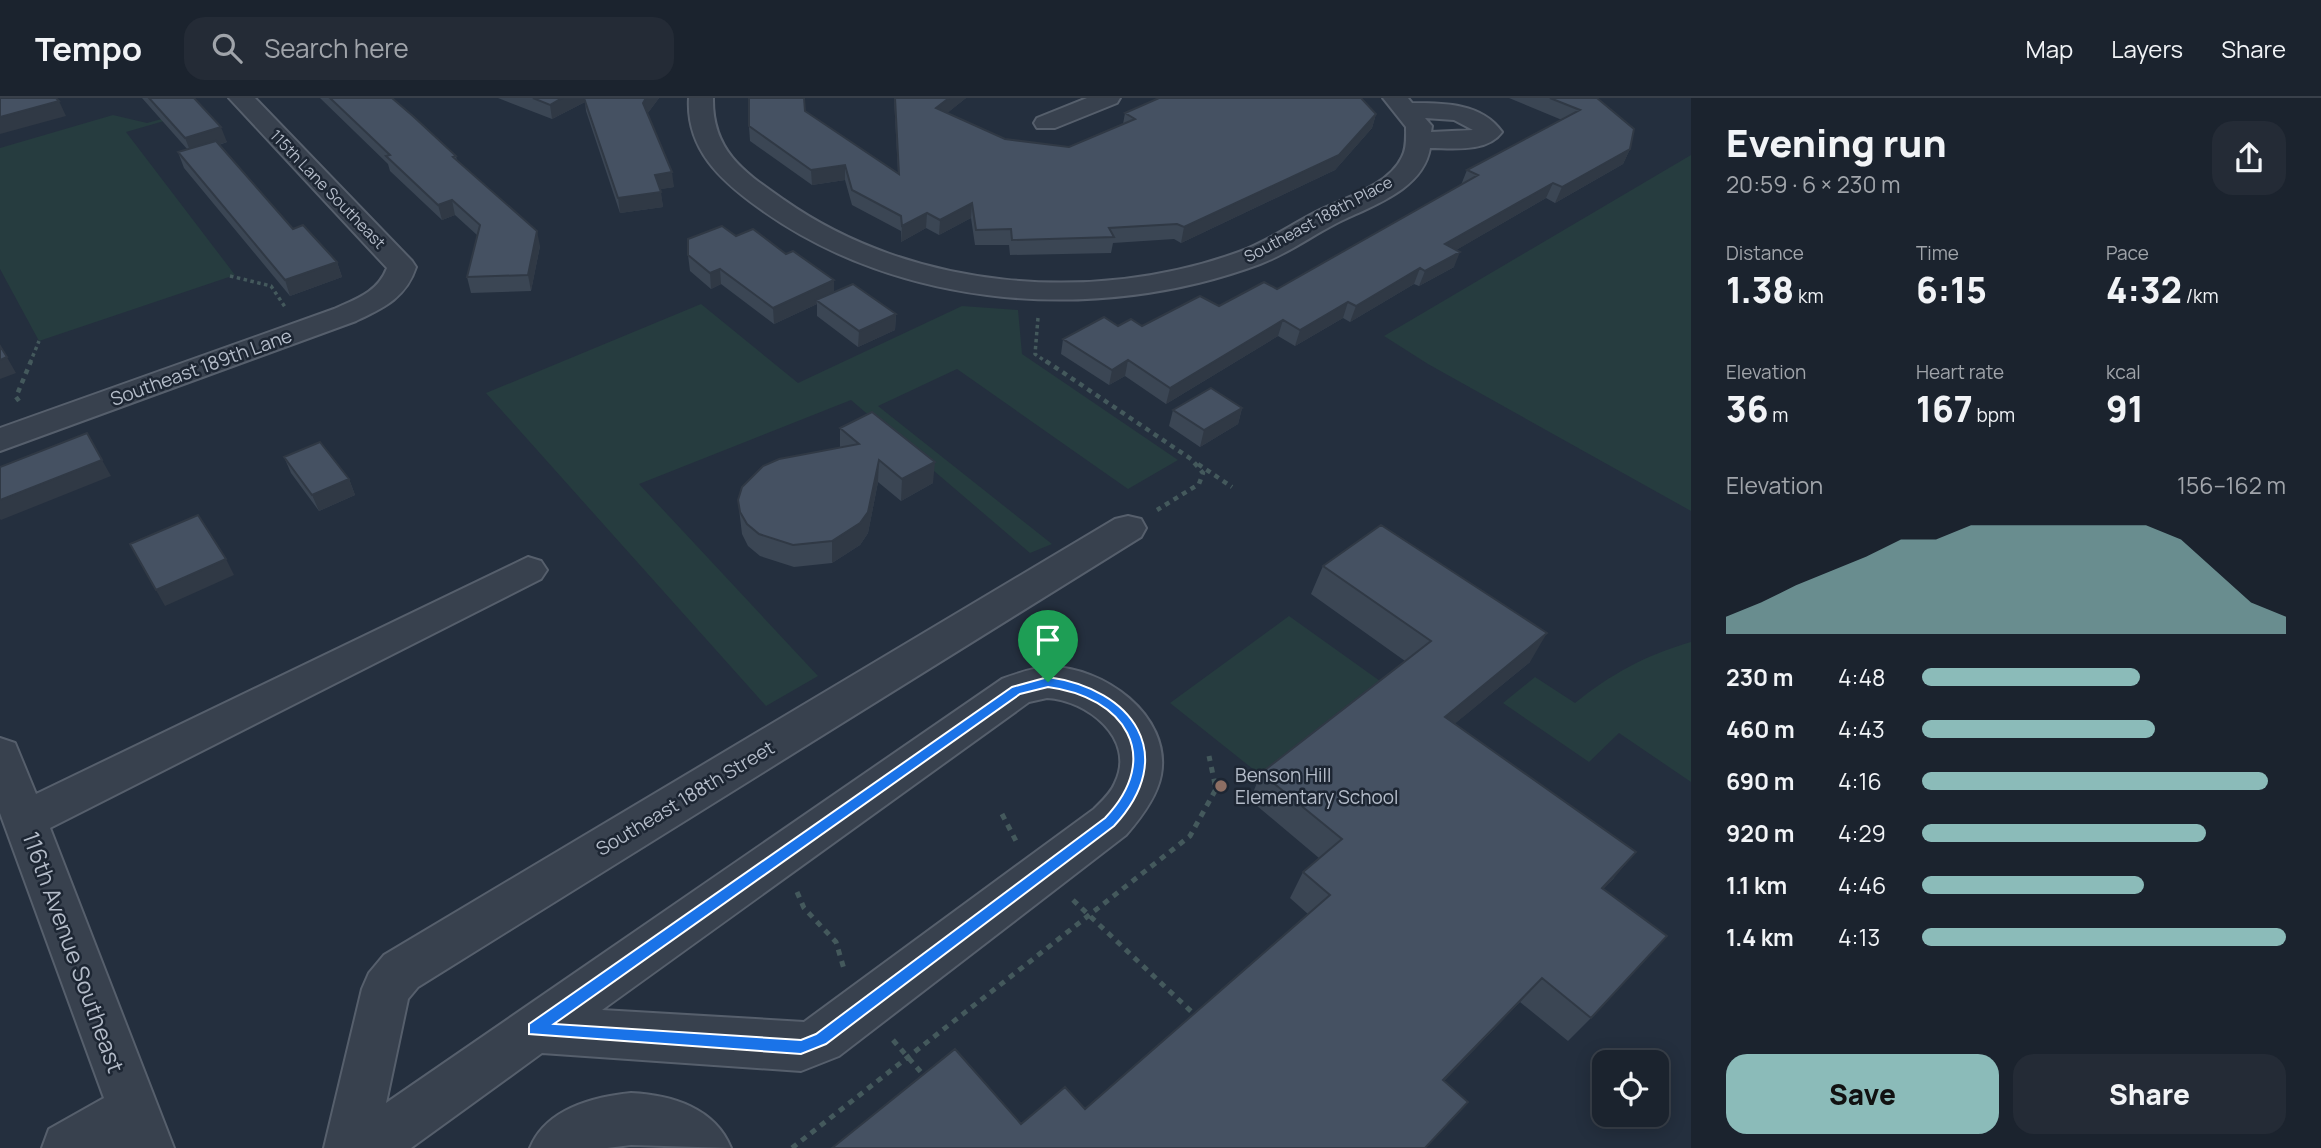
<!DOCTYPE html>
<meta charset="utf-8">
<style>
:root{--surface:#1b232e;--page:#242b36;--text:#f1f3f6;--muted:#a0a4aa;--line:#39404a;--accent:#8bbbb9}
body{margin:0;font-family:Manrope,sans-serif;background:var(--page);color:var(--text);height:100vh;display:flex;flex-direction:column;font-size:26px;white-space:nowrap}
*{box-sizing:border-box;margin:0}
p{font-size:23px;color:var(--muted)}
.icon{flex:none;width:38px;height:38px;fill:none;stroke:currentColor;stroke-width:2;stroke-linecap:round;stroke-linejoin:round}
.map{position:relative;flex:1;overflow:hidden}
.panel{display:flex;flex-direction:column;background:var(--surface);width:630px}
.panel>*{flex:none}
.tools{position:absolute;left:1592px;top:952px;display:grid;gap:14px}
.tools a{display:grid;place-items:center;width:77px;height:77px;border-radius:14px;background:var(--surface);box-shadow:0 4px 18px #0003,0 0 0 2px var(--line);font-size:35px}
.pin{position:absolute;display:grid;place-items:center;width:60px;height:60px;color:#fff;margin:-72px -30px;border-radius:50% 50% 50% 0;rotate:-45deg;box-shadow:0 0 7px #0007}
.pin .icon{rotate:45deg}
.round{display:grid;place-items:center;flex:none;width:74px;height:74px;border-radius:21px;background:var(--page)}
.headline{display:flex;align-items:center;justify-content:space-between;height:119px;padding:0 35px}
h1{font-size:38px;font-weight:800;line-height:52px}
.figures{display:grid;grid-template-columns:repeat(3,1fr);gap:10px;height:119px;padding:7px 35px}
.figures div{display:grid;align-content:center}
.figures b{font-size:35px;font-weight:800}
.figures small{font-size:19px;font-weight:400}
.figures p{font-size:19px}
.chart{height:196px;padding:14px 35px}
.chart p{display:flex;justify-content:space-between}
.chart svg{width:100%;height:126px;margin-top:7px;fill:var(--accent);opacity:.7}
.primary-button{display:flex;gap:14px;margin-top:auto;padding:14px 35px}
.primary-button a{flex:1;height:80px;border-radius:21px;background:var(--accent);color:#111;font-size:28px;font-weight:800;line-height:80px;text-align:center}
.primary-button a+a{background:var(--page);color:var(--text)}
ul{padding:0 35px;list-style:none;font-size:23px}
li{display:grid;grid-template-columns:112px 84px 1fr;align-items:center;height:52px}
li i{height:18px;border-radius:9px;background:var(--accent)}
header{display:flex;align-items:center;gap:42px;box-sizing:border-box;height:98px;padding:0 35px;background:var(--surface);border-bottom:2px solid var(--line)}
header strong{font-size:33px}
nav{display:flex;gap:38px;margin-inline-start:auto;font-size:24px}
.search{width:490px;height:63px;background:var(--page);display:flex;align-items:center;gap:18px;box-sizing:border-box;padding:0 24px;border-radius:21px;color:var(--muted);font-size:26px}
main{display:flex;flex:1;min-height:0}
.map>svg:first-child{display:block}
.green{fill:#263c3f}
.lines{fill:none;stroke-linecap:round;stroke-linejoin:round}
.minor-casing{stroke:#565f6c;stroke-width:4}
.path-far2{stroke:#44595c;stroke-width:3.5;stroke-dasharray:3.5 3.5;stroke-linecap:butt}
.path-far1{stroke:#44595c;stroke-width:4.5;stroke-dasharray:5 5;stroke-linecap:butt}
.path{stroke:#44595c;stroke-width:5;stroke-dasharray:6 6;stroke-linecap:butt}
.minor{fill:#38414e;fill-rule:evenodd}
.wall{fill:#3b4654}
.shaded-wall{fill:#303945}
.building{fill:#455162;stroke:#303945;stroke-width:2}
.route{fill:#1a73e8;stroke:#fff;stroke-width:2;fill-rule:evenodd}
.education-dot{fill:#8d6e63;stroke:#1d2633;stroke-width:2.5}
.labels{text-anchor:middle;dominant-baseline:central;stroke-width:5;stroke-linejoin:round;paint-order:stroke}
.far-street-label{font-size:16px;fill:#b4bcc9;stroke:#1d2633}
.street-label{font-size:19px;fill:#b4bcc9;stroke:#1d2633}
.poi-label{font-size:19px;fill:#b4bcc9;stroke:#1d2633;text-anchor:start}
.near-street-label{font-size:23px;fill:#b4bcc9;stroke:#1d2633}
</style>
<header>
<strong>Tempo</strong>
<div class="search"><svg class="icon" aria-label="search" viewBox="0 0 24 24"><circle cx="10" cy="10" r="6"/><path d="M15 15l6 6"/></svg>Search here</div>
<nav><a>Map</a><a>Layers</a><a>Share</a></nav>
</header>
<main>
<div class="map">
<svg width="1691" height="1050" viewBox="0 0 1691 1050">
<rect width="100%" height="100%" fill="#242f3e"/>
<path class="green" d="M 113,17 L 147,25 L 169,19 L 171,21 L 126,34 L 235,177 L 39,243 L 0,171 L 0,50 Z
M 1691,57 L 1691,413 L 1428,266 L 1384,238 Z
M 701,206 L 798,285 L 962,208 L 1018,212 L 1022,256 L 1178,362 L 1128,391 L 957,271 L 878,308 L 1052,446 L 1030,455 L 851,302 L 639,386 L 818,578 L 766,608 L 486,295 Z
M 1289,518 L 1387,588 L 1268,683 L 1170,605 Z
M 1691,544 L 1691,684 L 1619,635 L 1589,664 L 1503,605 L 1535,579 L 1575,605 C 1611,576 1646,557 1691,544 Z"/>
<g class="lines">
<defs>
<path id="minor" d="M 229,0 L 255,0 L 412,163 L 416,169 C 406,200 383,210 356,223 L 0,353 L 0,330 L 334,211 C 356,201 378,194 387,170 Z
M 689,0 L 713,0 C 712,53 744,74 784,102 C 912,192 1093,207 1239,154 C 1266,144 1289,128 1314,115 C 1341,101 1388,89 1402,59 C 1407,50 1406,39 1406,29 L 1383,0 L 1408,0 L 1412,5 C 1444,5 1482,5 1502,34 C 1487,55 1452,50 1430,50 C 1423,93 1368,109 1335,126 C 1310,139 1287,156 1260,166 C 1099,226 900,212 759,110 C 720,82 686,51 689,0 ZM 1425,20 L 1454,22 L 1473,32 L 1431,34 L 1432,28 Z
M 1087,0 L 1120,0 L 1117,5 L 1055,30 L 1037,30 L 1034,25 L 1037,20 Z
M 1128,418 L 1141,421 L 1146,430 L 1141,439 L 418,889 L 408,901 L 386,1005 L 1002,581 C 1016,576 1034,569 1049,569 C 1102,568 1172,617 1161,677 C 1157,699 1140,721 1126,737 L 839,958 L 801,973 L 542,955 L 411,1050 L 324,1050 L 362,891 L 369,875 L 384,857 L 1115,421 ZM 1047,600 C 1086,602 1137,640 1115,685 C 1111,695 1102,703 1094,711 L 804,924 L 602,912 L 1029,604 Z
M 528,459 L 541,463 L 547,472 L 541,481 L 50,730 L 174,1050 L 42,1050 L 49,1031 L 104,1000 L 0,715 L 0,640 L 15,645 L 36,696 Z
M 631,995 C 672,997 715,1010 731,1050 L 631,1047 L 607,1050 L 530,1050 C 546,1011 592,999 631,995 Z"/>
</defs>
<use href="#minor" class="minor-casing"/>
<path class="path-far2" d="M 230,178 L 271,188 L 285,209
M 1038,220 L 1035,256 L 1048,265
M 30,265 L 39,243"/>
<path class="path-far1" d="M 1046,263 L 1191,361 L 1203,375 L 1199,386 L 1157,412
M 19,303 L 16,299 L 31,263
M 1198,366 L 1232,389"/>
<path class="path" d="M 1002,716 L 1016,743
M 797,794 L 804,810 L 836,844 L 844,871
M 1073,802 L 1196,918
M 893,942 L 926,980
M 792,1050 L 1190,738 L 1216,691 L 1209,658"/>
<use href="#minor" class="minor"/>
</g>
<path class="wall" d="M 142,0 L 194,0 L 227,44 L 219,47 L 293,131 L 337,164 L 342,179 L 290,198 L 184,70 L 178,54 L 188,52 Z
M 320,0 L 392,0 L 456,58 L 457,63 L 540,148 L 531,193 L 471,195 L 467,179 L 477,137 L 455,117 L 442,122 L 390,73 L 388,66 Z
M 498,0 L 659,0 L 647,16 L 674,89 L 660,91 L 663,109 L 620,115 L 586,13 L 585,4 L 552,21 Z
M 894,0 L 966,0 L 947,15 L 1005,41 L 1069,49 L 1123,26 L 1125,15 L 1376,16 L 1372,30 L 1335,72 L 1181,145 L 1174,141 L 1113,145 L 1111,155 L 1010,157 L 1009,147 L 975,147 L 971,120 L 939,137 L 926,130 L 901,144 L 901,133 L 852,107 L 845,82 L 812,87 L 750,43 L 749,28 L 805,13 L 898,75 Z
M 1509,0 L 1597,0 L 1630,51 L 1623,66 L 1555,105 L 1546,100 L 1456,152 L 1454,169 L 1419,188 L 1414,186 L 1350,224 L 1343,220 L 1295,248 L 1278,238 L 1166,306 L 1125,278 L 1109,287 L 1061,256 L 1063,241 L 1118,228 L 1142,228 L 1219,208 L 1277,191 L 1461,87 L 1467,72 L 1562,22 Z
M 736,138 L 786,156 L 834,182 L 834,194 L 896,216 L 895,232 L 858,249 L 817,218 L 817,206 L 774,226 L 721,186 L 711,191 L 690,173 L 688,157 Z
M 1242,310 L 1238,326 L 1200,349 L 1169,328 L 1173,312 Z
M 840,330 L 933,385 L 901,403 L 878,384 L 868,435 L 860,447 L 832,465 L 794,469 L 760,458 L 748,448 L 742,436 L 738,402 L 840,349 Z
M 284,359 L 349,381 L 355,397 L 319,413 L 291,375 Z
M 1323,468 L 1530,564 L 1454,626 L 1614,780 L 1603,791 L 1591,920 L 1568,943 L 1520,904 L 1444,983 L 1021,1026 L 1085,1011 L 1308,816 L 1290,800 L 1303,774 L 1319,760 L 1250,702 L 1261,675 L 1405,563 L 1311,496 Z"/>
<path class="shaded-wall" d="M 562,0 L 584,0 L 585,4 L 552,21 L 550,7 Z
M 646,0 L 659,0 L 644,20 L 643,5 Z
M 949,0 L 966,0 L 935,25 L 936,10 Z
M 59,3 L 66,18 L 0,36 L 0,19 Z
M 1376,16 L 1372,30 L 1335,72 L 1181,145 L 1184,129 Z
M 221,29 L 227,44 L 191,55 L 185,40 Z
M 1630,51 L 1623,66 L 1555,105 L 1562,89 Z
M 845,67 L 845,82 L 812,87 L 811,72 Z
M 672,74 L 674,89 L 656,92 L 655,77 Z
M 1553,85 L 1546,100 L 1439,162 L 1445,146 Z
M 661,94 L 663,109 L 620,115 L 618,100 Z
M 452,102 L 455,117 L 442,122 L 438,107 Z
M 972,105 L 971,120 L 939,137 L 940,122 Z
M 927,115 L 926,130 L 901,144 L 902,128 Z
M 537,133 L 540,148 L 531,193 L 528,177 Z
M 1460,154 L 1454,169 L 1419,188 L 1425,173 Z
M 337,164 L 342,179 L 290,198 L 285,182 Z
M 1420,170 L 1414,186 L 1350,224 L 1356,208 Z
M 720,171 L 721,186 L 711,191 L 710,175 Z
M 834,182 L 834,197 L 816,202 L 817,206 L 774,226 L 773,210 Z
M 1348,204 L 1343,220 L 1295,248 L 1300,232 Z
M 896,216 L 895,232 L 858,249 L 859,233 Z
M 1283,222 L 1278,238 L 1166,306 L 1170,290 Z
M 0,247 L 16,275 L 0,281 Z
M 1128,262 L 1125,278 L 1109,287 L 1112,272 Z
M 1242,310 L 1238,326 L 1200,349 L 1204,332 Z
M 102,362 L 111,378 L 1,422 L 0,421 L 0,402 Z
M 879,362 L 878,384 L 868,435 L 860,447 L 832,465 L 832,443 Z
M 935,364 L 933,385 L 901,403 L 902,381 Z
M 349,381 L 355,397 L 319,413 L 312,397 Z
M 226,461 L 234,477 L 165,508 L 156,492 Z
M 1547,535 L 1530,564 L 1429,647 L 1445,619 Z
M 1636,754 L 1614,780 L 1580,816 L 1602,790 Z
M 1542,880 L 1520,904 L 1424,1004 L 1443,982 Z"/>
<path class="building" d="M 0,0 L 56,0 L 59,3 L 0,19 Z
M 149,0 L 194,0 L 221,29 L 185,40 Z
M 330,0 L 392,0 L 414,19 L 456,58 L 453,59 L 537,133 L 528,177 L 467,179 L 480,127 L 452,102 L 438,107 L 386,58 L 390,57 Z
M 533,0 L 562,0 L 550,7 Z
M 584,0 L 646,0 L 643,5 L 672,74 L 655,77 L 661,94 L 618,100 Z
M 749,0 L 804,0 L 805,13 L 899,76 L 895,0 L 949,0 L 936,10 L 1005,41 L 1069,49 L 1135,21 L 1125,15 L 1159,0 L 1361,0 L 1376,16 L 1339,57 L 1184,129 L 1177,126 L 1109,130 L 1114,139 L 1012,142 L 1011,131 L 976,132 L 972,105 L 940,122 L 927,115 L 902,128 L 901,118 L 852,92 L 845,67 L 811,72 L 749,28 Z
M 1550,0 L 1597,0 L 1634,31 L 1630,51 L 1562,89 L 1553,85 L 1445,146 L 1460,154 L 1425,173 L 1420,170 L 1356,208 L 1348,204 L 1300,232 L 1283,222 L 1170,290 L 1128,262 L 1112,272 L 1063,241 L 1104,219 L 1118,228 L 1131,221 L 1142,228 L 1200,198 L 1219,208 L 1264,184 L 1277,191 L 1478,77 L 1467,72 L 1580,12 Z
M 216,43 L 293,131 L 303,127 L 337,164 L 285,182 L 178,54 Z
M 722,128 L 736,138 L 753,131 L 786,156 L 793,153 L 834,182 L 773,210 L 720,171 L 710,175 L 688,157 L 688,141 Z
M 853,186 L 896,216 L 859,233 L 816,202 Z
M 0,248 L 7,259 L 0,262 Z
M 1211,290 L 1242,310 L 1204,332 L 1173,312 Z
M 872,314 L 935,364 L 902,381 L 879,362 L 868,414 L 860,425 L 832,443 L 793,447 L 759,436 L 747,426 L 740,414 L 738,402 L 742,389 L 763,368 L 779,361 L 859,346 L 840,330 Z
M 87,335 L 102,362 L 0,402 L 0,369 Z
M 320,344 L 349,381 L 312,397 L 284,359 Z
M 198,417 L 226,461 L 156,492 L 130,446 Z
M 1381,427 L 1547,535 L 1445,619 L 1636,754 L 1602,790 L 1667,838 L 1591,920 L 1542,880 L 1443,982 L 1468,1004 L 1425,1050 L 832,1050 L 955,951 L 1021,1026 L 1065,989 L 1085,1011 L 1330,797 L 1303,774 L 1342,741 L 1261,675 L 1431,543 L 1323,468 Z"/>
<path class="route" d="M 1048,579 C 1133,591 1180,657 1114,728 L 826,946 L 801,956 L 529,936 L 529,926 L 1012,589 ZM 1048,589 C 1124,599 1164,658 1105,720 L 816,936 L 801,942 L 554,926 L 1020,596 Z"/>
<circle class="education-dot" cx="1221" cy="688" r="7"/>
<g class="labels">
<g class="far-street-label">
<text transform="translate(328 91) rotate(46)">115th Lane Southeast</text>
<text transform="translate(1318 121) rotate(-28)">Southeast 188th Place</text>
</g>
<g class="street-label">
<text transform="translate(201 269) rotate(-20)">Southeast 189th Lane</text>
<text transform="translate(685 700) rotate(-31)">Southeast 188th Street</text>
</g>
<g class="poi-label">
<text x="1235" y="677">Benson Hill<tspan x="1235" dy="22">Elementary School</tspan></text>
</g>
<g class="near-street-label">
<text transform="translate(74 854) rotate(70)">116th Avenue Southeast</text>
</g>
</g>
</svg>
<div class="tools">
<a><svg class="icon" aria-label="locate" viewBox="0 0 24 24"><circle cx="12" cy="12" r="6"/><path d="M12 2v4M12 18v4M2 12h4M18 12h4"/></svg></a>
</div>
<div class="pin" style="left:1048px;top:584px;background:#1e9e55"><svg class="icon" aria-label="arrive" viewBox="0 0 24 24"><path d="M6 21V4h12l-3 4 3 4H6"/></svg></div>
</div>
<section class="panel">
<div class="headline"><div><h1>Evening run</h1><p>20:59 · 6 × 230 m</p></div><a class="round"><svg class="icon" aria-label="share" viewBox="0 0 24 24"><path d="M12 15V3M7 8l5-5 5 5M5 13v7h14v-7"/></svg></a></div>
<div class="figures">
<div><p>Distance</p><b>1.38<small> km</small></b></div>
<div><p>Time</p><b>6:15</b></div>
<div><p>Pace</p><b>4:32<small> /km</small></b></div>
</div>
<div class="figures">
<div><p>Elevation</p><b>36<small> m</small></b></div>
<div><p>Heart rate</p><b>167<small> bpm</small></b></div>
<div><p>kcal</p><b>91</b></div>
</div>
<div class="chart"><p><span>Elevation</span>156–162 m</p>
<svg viewBox="0 0 160 44" preserveAspectRatio="none"><path d="M0 44V38L10 33L20 27L30 22L40 17L50 11L60 11L70 6L80 6L90 6L100 6L110 6L120 6L130 11L140 22L150 33L160 38V44z"/></svg>
</div>
<ul>
<li><b>230 m</b>4:48<i style="width:60%"></i></li>
<li><b>460 m</b>4:43<i style="width:64%"></i></li>
<li><b>690 m</b>4:16<i style="width:95%"></i></li>
<li><b>920 m</b>4:29<i style="width:78%"></i></li>
<li><b>1.1 km</b>4:46<i style="width:61%"></i></li>
<li><b>1.4 km</b>4:13<i style="width:100%"></i></li>
</ul>
<div class="primary-button"><a>Save</a><a>Share</a></div>
</section>
</main>
